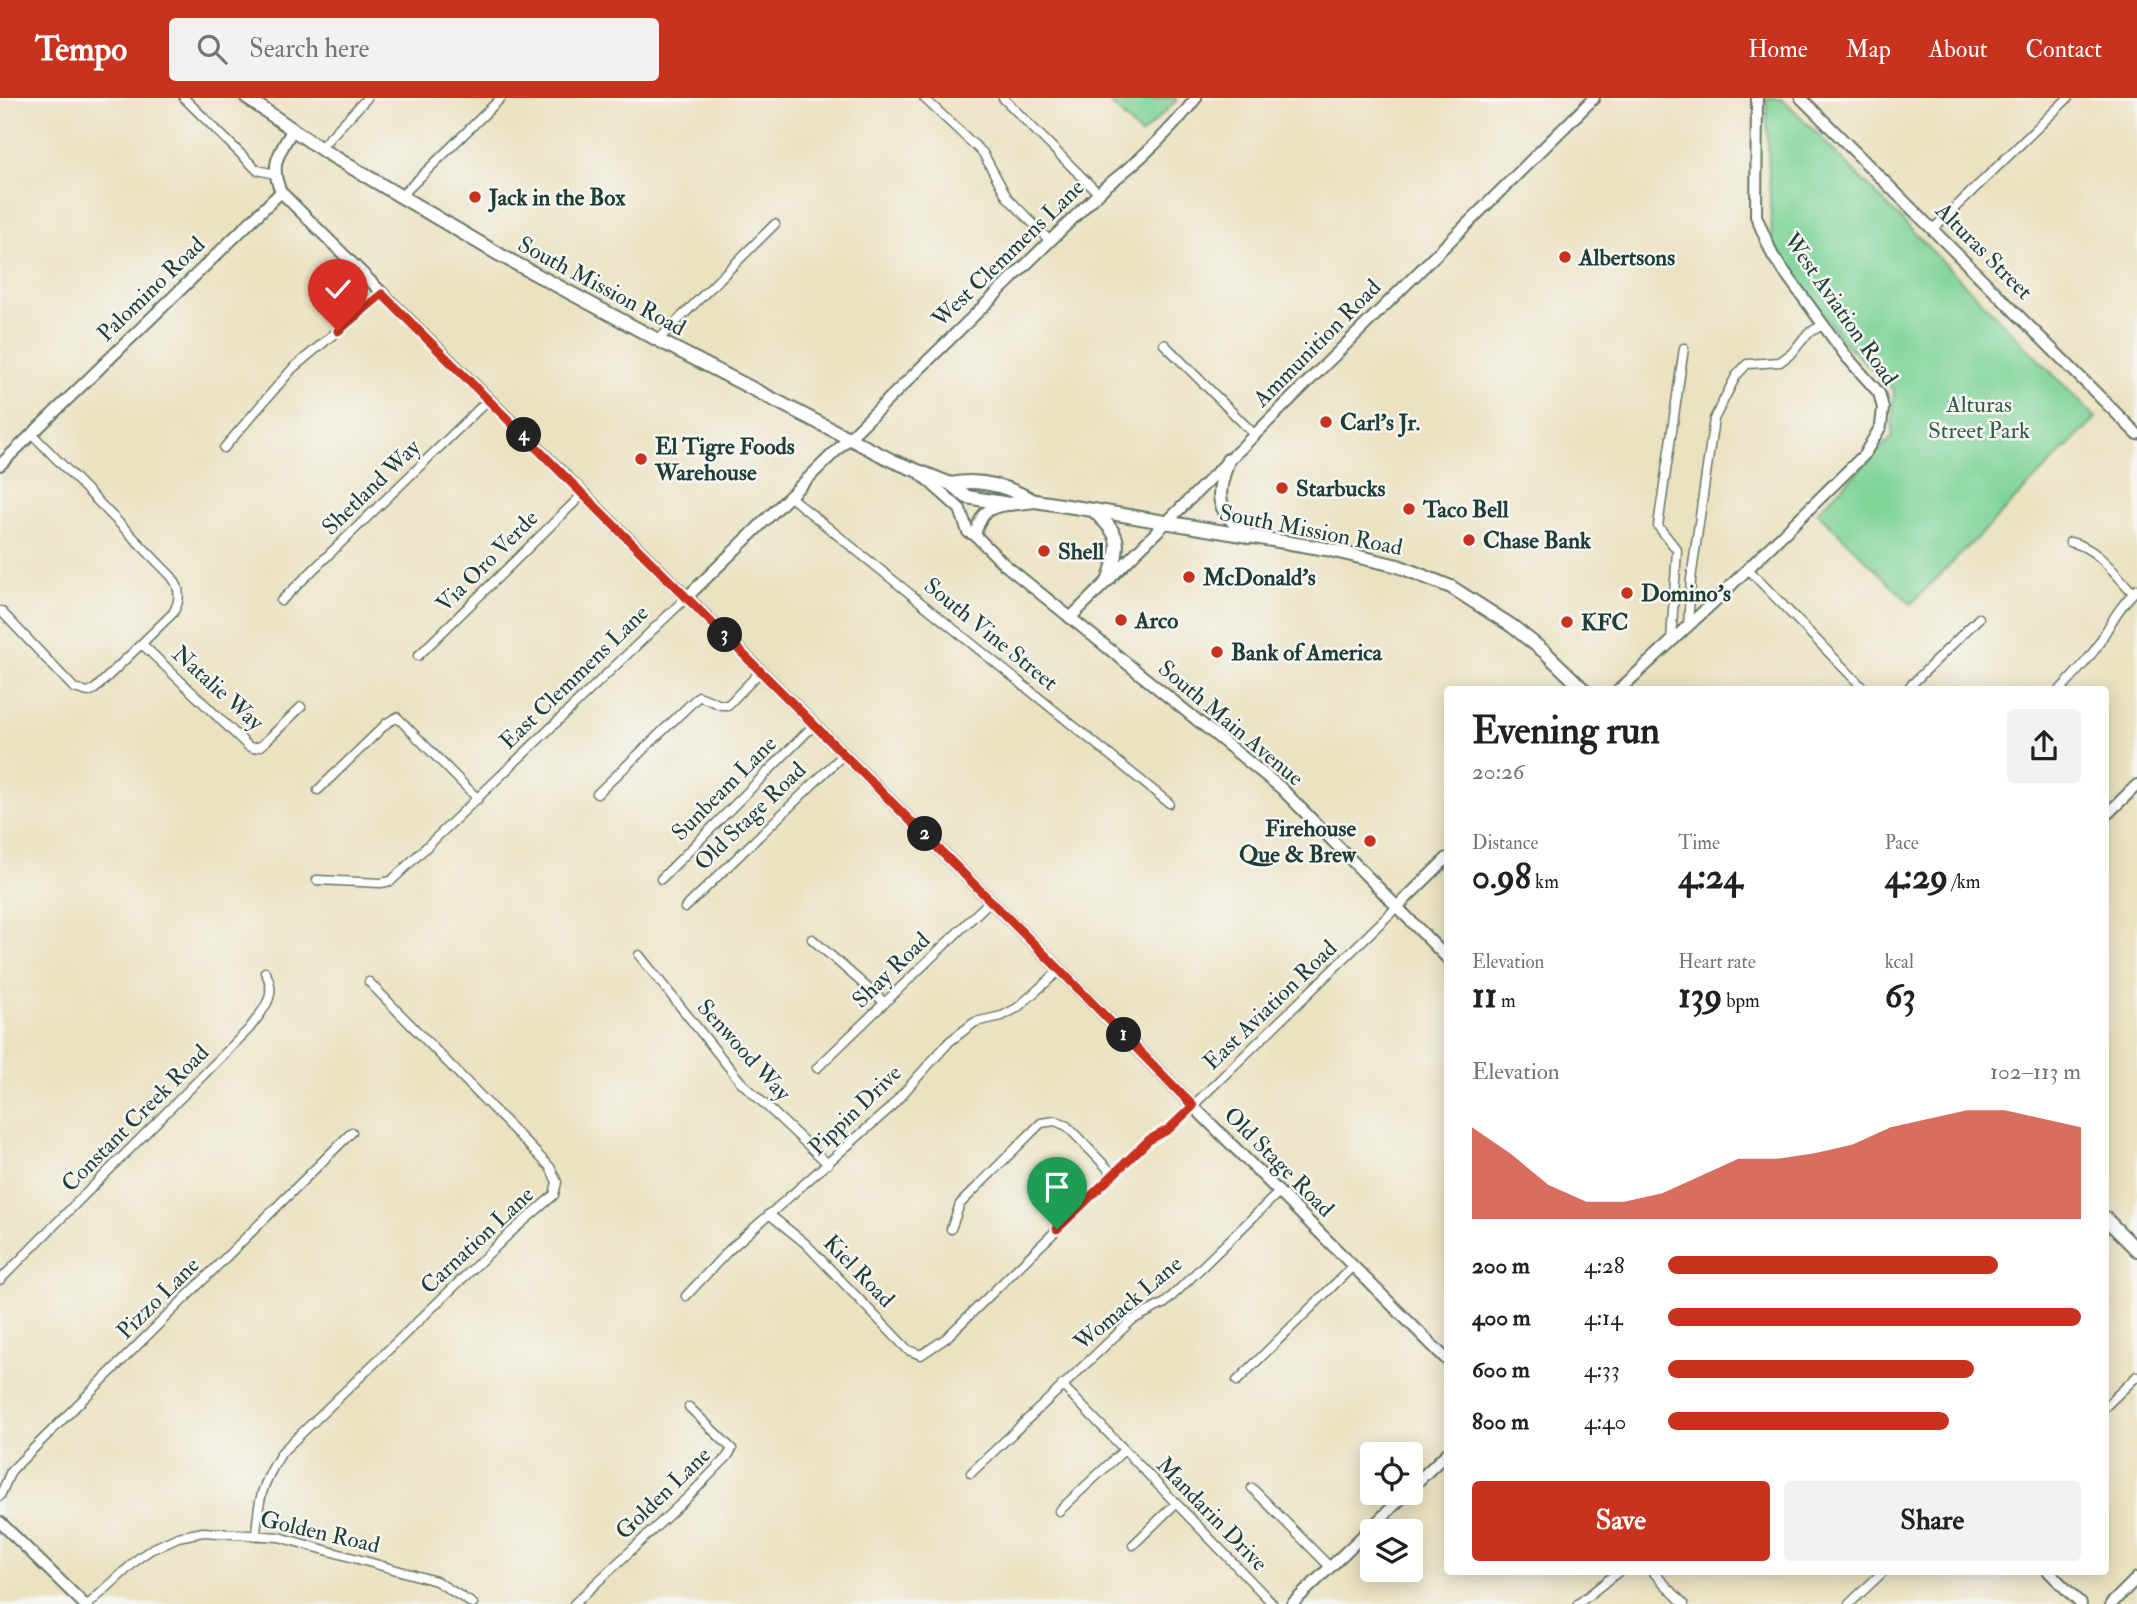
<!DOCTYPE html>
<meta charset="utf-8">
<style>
:root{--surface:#fff;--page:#f2f2f2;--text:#202124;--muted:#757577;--accent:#c8321e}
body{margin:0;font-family:"IM FELL Double Pica",serif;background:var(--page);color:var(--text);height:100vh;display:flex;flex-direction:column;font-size:26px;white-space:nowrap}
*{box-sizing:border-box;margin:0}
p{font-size:23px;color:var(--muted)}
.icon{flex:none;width:38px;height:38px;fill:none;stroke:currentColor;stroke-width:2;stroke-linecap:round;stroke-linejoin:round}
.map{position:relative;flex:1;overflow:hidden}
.panel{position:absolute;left:1444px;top:588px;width:665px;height:889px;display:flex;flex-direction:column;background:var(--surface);border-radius:7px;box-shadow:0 4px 18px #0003}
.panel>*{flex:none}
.fabs{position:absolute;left:1360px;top:1344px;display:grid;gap:14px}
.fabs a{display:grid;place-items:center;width:63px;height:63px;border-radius:7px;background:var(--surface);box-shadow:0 4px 18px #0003;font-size:35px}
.pin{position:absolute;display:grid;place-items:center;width:60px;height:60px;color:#fff;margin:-72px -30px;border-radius:50% 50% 50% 0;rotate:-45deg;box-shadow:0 0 7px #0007}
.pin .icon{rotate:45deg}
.km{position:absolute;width:35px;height:35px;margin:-18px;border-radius:50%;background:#222;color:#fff;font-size:19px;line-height:35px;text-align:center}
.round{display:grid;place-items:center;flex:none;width:74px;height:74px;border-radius:7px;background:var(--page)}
.summary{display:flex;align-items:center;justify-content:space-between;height:119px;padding:0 28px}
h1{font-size:38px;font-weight:800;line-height:52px}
.metrics{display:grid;grid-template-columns:repeat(3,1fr);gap:10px;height:119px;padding:7px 28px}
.metrics div{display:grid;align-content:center}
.metrics b{font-size:35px;font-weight:800}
.metrics small{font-size:19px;font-weight:400}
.metrics p{font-size:19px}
.chart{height:196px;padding:14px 28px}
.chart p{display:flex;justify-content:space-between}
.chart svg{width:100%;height:126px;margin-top:7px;fill:var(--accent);opacity:.7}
.primary-button{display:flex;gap:14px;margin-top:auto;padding:14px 28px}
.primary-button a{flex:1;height:80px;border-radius:7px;background:var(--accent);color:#fff;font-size:28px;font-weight:800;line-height:80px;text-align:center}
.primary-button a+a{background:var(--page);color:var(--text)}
ul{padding:0 28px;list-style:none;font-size:23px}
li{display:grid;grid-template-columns:112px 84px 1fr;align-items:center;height:52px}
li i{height:18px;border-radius:9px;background:var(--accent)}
header{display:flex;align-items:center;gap:42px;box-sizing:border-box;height:98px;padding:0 35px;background:var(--accent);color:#fff}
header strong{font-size:33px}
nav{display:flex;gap:38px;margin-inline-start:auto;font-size:24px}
.search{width:490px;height:63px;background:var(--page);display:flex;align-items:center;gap:18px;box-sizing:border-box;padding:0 24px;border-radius:7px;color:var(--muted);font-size:26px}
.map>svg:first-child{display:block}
.green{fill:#7ed397;stroke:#4e8866;stroke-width:2}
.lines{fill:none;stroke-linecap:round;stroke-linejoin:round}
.street-casing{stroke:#667765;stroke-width:11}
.secondary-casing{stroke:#667765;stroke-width:14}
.primary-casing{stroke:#667765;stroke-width:16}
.street{stroke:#fff;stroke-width:8}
.secondary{stroke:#fff;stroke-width:10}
.primary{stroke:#fff;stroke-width:12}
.route-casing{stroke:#fff;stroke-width:14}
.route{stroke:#c8321e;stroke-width:9}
.poi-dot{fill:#c8321e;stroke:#f6f6f2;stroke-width:2.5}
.labels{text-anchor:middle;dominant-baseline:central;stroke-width:5;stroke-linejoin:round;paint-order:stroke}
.poi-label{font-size:23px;font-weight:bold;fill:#1f3d34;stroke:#f6f6f2;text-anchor:start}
.street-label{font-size:23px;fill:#1f3d34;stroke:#f6f6f2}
.park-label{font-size:23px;fill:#325b48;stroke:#f6f6f2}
</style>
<header>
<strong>Tempo</strong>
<div class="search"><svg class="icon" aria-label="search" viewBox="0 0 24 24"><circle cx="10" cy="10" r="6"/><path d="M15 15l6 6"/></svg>Search here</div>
<nav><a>Home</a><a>Map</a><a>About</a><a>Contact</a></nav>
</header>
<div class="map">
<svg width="2137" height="1506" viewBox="0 0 2137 1506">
<rect width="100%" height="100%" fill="#f6f6f2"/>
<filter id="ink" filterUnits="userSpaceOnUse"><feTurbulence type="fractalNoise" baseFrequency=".0143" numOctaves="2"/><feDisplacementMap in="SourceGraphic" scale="14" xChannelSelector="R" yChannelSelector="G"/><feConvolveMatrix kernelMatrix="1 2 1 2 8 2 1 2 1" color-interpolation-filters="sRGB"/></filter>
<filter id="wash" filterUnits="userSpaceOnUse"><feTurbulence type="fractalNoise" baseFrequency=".00686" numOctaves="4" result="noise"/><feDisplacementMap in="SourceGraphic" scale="28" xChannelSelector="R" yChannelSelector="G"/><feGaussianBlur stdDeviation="1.57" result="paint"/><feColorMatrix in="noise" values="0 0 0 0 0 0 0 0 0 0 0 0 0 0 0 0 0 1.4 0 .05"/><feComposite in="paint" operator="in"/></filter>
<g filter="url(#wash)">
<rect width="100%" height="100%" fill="#ebe2c1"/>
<path class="green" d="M 1105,0 L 1175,0 L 1177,2 L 1141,37 Z
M 1766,0 L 1782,0 L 2096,320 L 1911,506 L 1817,414 L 1892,339 L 1894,292 L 1845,246 L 1772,145 Z"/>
</g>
<g filter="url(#ink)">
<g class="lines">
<defs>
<path id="street" d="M 184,0 L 257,72 L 275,76
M 924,0 L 983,55 L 1007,99 L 1050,143
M 1003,0 L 1099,96
M 320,50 L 367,0
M 400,99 L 501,0
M 1933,131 L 2068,0
M 658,242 L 775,126
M 1164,246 L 1254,336
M 224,350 L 293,270 L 382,196
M 789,398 L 1169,705
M 2070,444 C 2097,449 2115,476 2133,495
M 1747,470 L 1865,592
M 281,503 L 488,302
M 1,513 L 74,590 L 88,594 L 95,591 L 173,515 C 181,502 181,490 171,478 L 32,336
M 1688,529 L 1691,481 L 1714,321 L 1736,278 L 1747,266 L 1780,264 L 1792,255 L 1808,235 L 1823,227
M 1671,543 L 1677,452 L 1658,428 L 1684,250
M 142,546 L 248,648 L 253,650 L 261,648 L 301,609
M 418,558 L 583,396
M 1906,592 L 1979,520
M 2060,592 C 2073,578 2086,565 2096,550 C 2111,526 2116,512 2137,491
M 318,692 L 387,625 L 397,619 L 478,701
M 597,696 L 699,598 L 721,607 L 728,607 L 761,573
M 661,781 L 815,626
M 317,782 L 381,785 L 391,783 L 687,499
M 685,810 L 844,656
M 812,841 L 885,905
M 639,857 L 740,983 L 828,1066
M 817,970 L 991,802
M 769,1116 L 806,1146 L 908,1252 L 921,1257 L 945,1241 L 1149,1042 L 1169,1031 L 1397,809
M 951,1131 L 960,1106 L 1041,1025 L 1055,1023 L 1067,1028 L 1113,1076
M 0,1182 L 249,931 C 263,912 279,897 265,874
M 686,1198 L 729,1152 L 889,1011 L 950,943 L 975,924 L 1002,918 L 1017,910 L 1060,872
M 1237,1283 L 1353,1168
M 1062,1287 L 1273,1506
M 2105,1309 L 2137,1278
M 971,1375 L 1132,1222 L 1165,1205 L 1279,1094
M 1252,1390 L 1330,1469
M 0,1398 L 11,1373 L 352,1034
M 1059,1413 L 1123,1353
M 256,1438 C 258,1401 262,1386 282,1354 L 510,1135 L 554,1097 L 557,1084 L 550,1069 L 369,884
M 1133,1447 L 1176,1405
M 1653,1474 L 1684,1506
M 89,1506 L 140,1459 L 152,1451 L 178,1439 L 203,1434 L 279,1439 L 436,1483 L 473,1506
M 574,1506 L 689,1398 L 727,1359 L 732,1351 L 689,1309
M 1578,1506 L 1618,1474
M 1849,1506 L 1883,1474"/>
<path id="secondary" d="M 1801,0 L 2137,336
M 281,94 L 1060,872 L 1193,1008 L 1447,1262
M 0,367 L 281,94 C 269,67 279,55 293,31
M 922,377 L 960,411 L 968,434 L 975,437 L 1004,466 L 1281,690 L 1447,860
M 975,437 C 981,416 984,410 1007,407
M 687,499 L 1105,89 C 1139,63 1170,34 1196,0
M 1070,520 L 1594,0
M 1619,592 L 1718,500 L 1864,357 L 1881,328 L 1883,310 L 1879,295 L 1846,258 L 1773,158 L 1756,118 L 1757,0
M 2105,718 L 2137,687
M 1397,809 L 1447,760
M 1410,1391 L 1447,1355
M 0,1424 L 84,1506
M 2049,1474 L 2081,1506
M 1292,1506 L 1407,1395
M 2111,1506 L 2137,1480"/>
<path id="primary" d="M 247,0 L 324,53 L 500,157 L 658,242 L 893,363 L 951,386 L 967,399 L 1009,406 L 1035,403 L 1093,412 L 1326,451 L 1398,468 L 1451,489 L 1512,528 L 1546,555 L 1584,592
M 1228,362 C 1214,404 1217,410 1249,439
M 951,386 C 980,380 1009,389 1034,403
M 1093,412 C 1122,440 1121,442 1109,481
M 2105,1120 L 2137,1152"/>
</defs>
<use href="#street" class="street-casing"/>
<use href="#secondary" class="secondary-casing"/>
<use href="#primary" class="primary-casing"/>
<use href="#street" class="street"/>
<use href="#secondary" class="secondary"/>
<use href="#primary" class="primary"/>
</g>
</g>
<g class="lines" filter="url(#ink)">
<defs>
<path id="route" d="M 338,233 L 382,196 L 1060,872 L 1193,1008 L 1169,1031 L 1149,1042 L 1057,1131"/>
</defs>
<use href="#route" class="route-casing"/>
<use href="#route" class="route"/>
</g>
<g class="poi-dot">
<circle cx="475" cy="99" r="7"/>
<circle cx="1565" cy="159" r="7"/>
<circle cx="1326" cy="324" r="7"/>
<circle cx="641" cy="361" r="7"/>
<circle cx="1282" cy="390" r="7"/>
<circle cx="1409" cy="411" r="7"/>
<circle cx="1469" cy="442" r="7"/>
<circle cx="1044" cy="453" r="7"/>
<circle cx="1189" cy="479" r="7"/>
<circle cx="1627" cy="495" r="7"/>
<circle cx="1121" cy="522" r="7"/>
<circle cx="1567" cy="524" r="7"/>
<circle cx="1217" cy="554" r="7"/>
<circle cx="1370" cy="743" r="7"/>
</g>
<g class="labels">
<g class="poi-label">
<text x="489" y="99">Jack in the Box</text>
<text x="1579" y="159">Albertsons</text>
<text x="1340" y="324">Carl's Jr.</text>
<text x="655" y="348">El Tigre Foods<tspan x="655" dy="26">Warehouse</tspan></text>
<text x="1296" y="390">Starbucks</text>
<text x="1423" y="411">Taco Bell</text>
<text x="1483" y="442">Chase Bank</text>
<text x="1058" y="453">Shell</text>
<text x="1203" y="479">McDonald's</text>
<text x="1641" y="495">Domino's</text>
<text x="1135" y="522">Arco</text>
<text x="1581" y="524">KFC</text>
<text x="1231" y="554">Bank of America</text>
<text x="1356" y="730" text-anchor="end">Firehouse<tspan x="1356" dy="26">Que &amp; Brew</tspan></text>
</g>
<g class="street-label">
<text transform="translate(1984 153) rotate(45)">Alturas Street</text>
<text transform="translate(1008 155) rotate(-44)">West Clemmens Lane</text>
<text transform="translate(602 188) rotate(28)">South Mission Road</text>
<text transform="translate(151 191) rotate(-44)">Palomino Road</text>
<text transform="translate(1841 211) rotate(55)">West Aviation Road</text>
<text transform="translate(1317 245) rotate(-45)">Ammunition Road</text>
<text transform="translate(371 389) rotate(-44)">Shetland Way</text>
<text transform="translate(1311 432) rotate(11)">South Mission Road</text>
<text transform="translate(487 463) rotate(-45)">Via Oro Verde</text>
<text transform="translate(991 536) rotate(39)">South Vine Street</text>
<text transform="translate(574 579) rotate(-44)">East Clemmens Lane</text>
<text transform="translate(218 590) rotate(42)">Natalie Way</text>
<text transform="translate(1231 625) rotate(40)">South Main Avenue</text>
<text transform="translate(724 690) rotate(-45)">Sunbeam Lane</text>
<text transform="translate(750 718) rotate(-44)">Old Stage Road</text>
<text transform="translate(891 872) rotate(-44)">Shay Road</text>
<text transform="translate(1270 907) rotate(-44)">East Aviation Road</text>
<text transform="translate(744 952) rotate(48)">Senwood Way</text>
<text transform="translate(855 1012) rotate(-44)">Pippin Drive</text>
<text transform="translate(135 1020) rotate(-45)">Constant Creek Road</text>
<text transform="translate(1279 1064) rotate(45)">Old Stage Road</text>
<text transform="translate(477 1142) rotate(-43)">Carnation Lane</text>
<text transform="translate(859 1173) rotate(46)">Kiel Road</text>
<text transform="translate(158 1200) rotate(-45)">Pizzo Lane</text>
<text transform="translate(1128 1205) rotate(-40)">Womack Lane</text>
<text transform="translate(663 1395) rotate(-44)">Golden Lane</text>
<text transform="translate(1212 1416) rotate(46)">Mandarin Drive</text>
<text transform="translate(320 1434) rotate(13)">Golden Road</text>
</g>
<g class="park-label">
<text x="1979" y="306">Alturas<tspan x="1979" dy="26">Street Park</tspan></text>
</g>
</g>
</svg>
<div class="fabs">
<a><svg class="icon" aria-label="locate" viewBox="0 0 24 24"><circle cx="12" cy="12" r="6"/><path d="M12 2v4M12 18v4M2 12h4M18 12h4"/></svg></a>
<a><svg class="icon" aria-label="layers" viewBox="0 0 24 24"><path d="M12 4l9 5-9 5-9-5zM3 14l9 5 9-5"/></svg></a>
</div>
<div class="pin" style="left:1057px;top:1131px;background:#1e9e55"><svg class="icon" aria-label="arrive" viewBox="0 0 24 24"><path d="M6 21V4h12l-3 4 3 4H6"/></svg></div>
<div class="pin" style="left:338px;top:233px;background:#d93025"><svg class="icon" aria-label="check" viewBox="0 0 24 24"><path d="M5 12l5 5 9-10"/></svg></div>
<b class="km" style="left:1124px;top:937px">1</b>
<b class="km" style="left:925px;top:736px">2</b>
<b class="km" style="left:725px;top:537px">3</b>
<b class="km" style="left:524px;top:337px">4</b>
<section class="panel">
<div class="summary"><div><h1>Evening run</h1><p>20:26</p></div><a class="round"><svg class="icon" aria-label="share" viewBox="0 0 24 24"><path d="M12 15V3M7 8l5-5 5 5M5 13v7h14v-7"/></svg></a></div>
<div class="metrics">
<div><p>Distance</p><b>0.98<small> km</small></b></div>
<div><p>Time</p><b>4:24</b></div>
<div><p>Pace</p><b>4:29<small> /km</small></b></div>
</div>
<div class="metrics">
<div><p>Elevation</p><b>11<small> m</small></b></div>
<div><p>Heart rate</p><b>139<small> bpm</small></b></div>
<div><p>kcal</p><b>63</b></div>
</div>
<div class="chart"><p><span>Elevation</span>102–113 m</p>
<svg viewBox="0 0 160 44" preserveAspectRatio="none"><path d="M0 44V12L10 21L20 32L30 38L40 38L50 35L60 29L70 23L80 23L90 21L100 18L110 12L120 9L130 6L140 6L150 9L160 12V44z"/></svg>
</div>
<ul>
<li><b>200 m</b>4:28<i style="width:80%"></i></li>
<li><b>400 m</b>4:14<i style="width:100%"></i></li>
<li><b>600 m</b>4:33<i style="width:74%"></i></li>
<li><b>800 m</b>4:40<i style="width:68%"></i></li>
</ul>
<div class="primary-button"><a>Save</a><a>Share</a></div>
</section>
</div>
